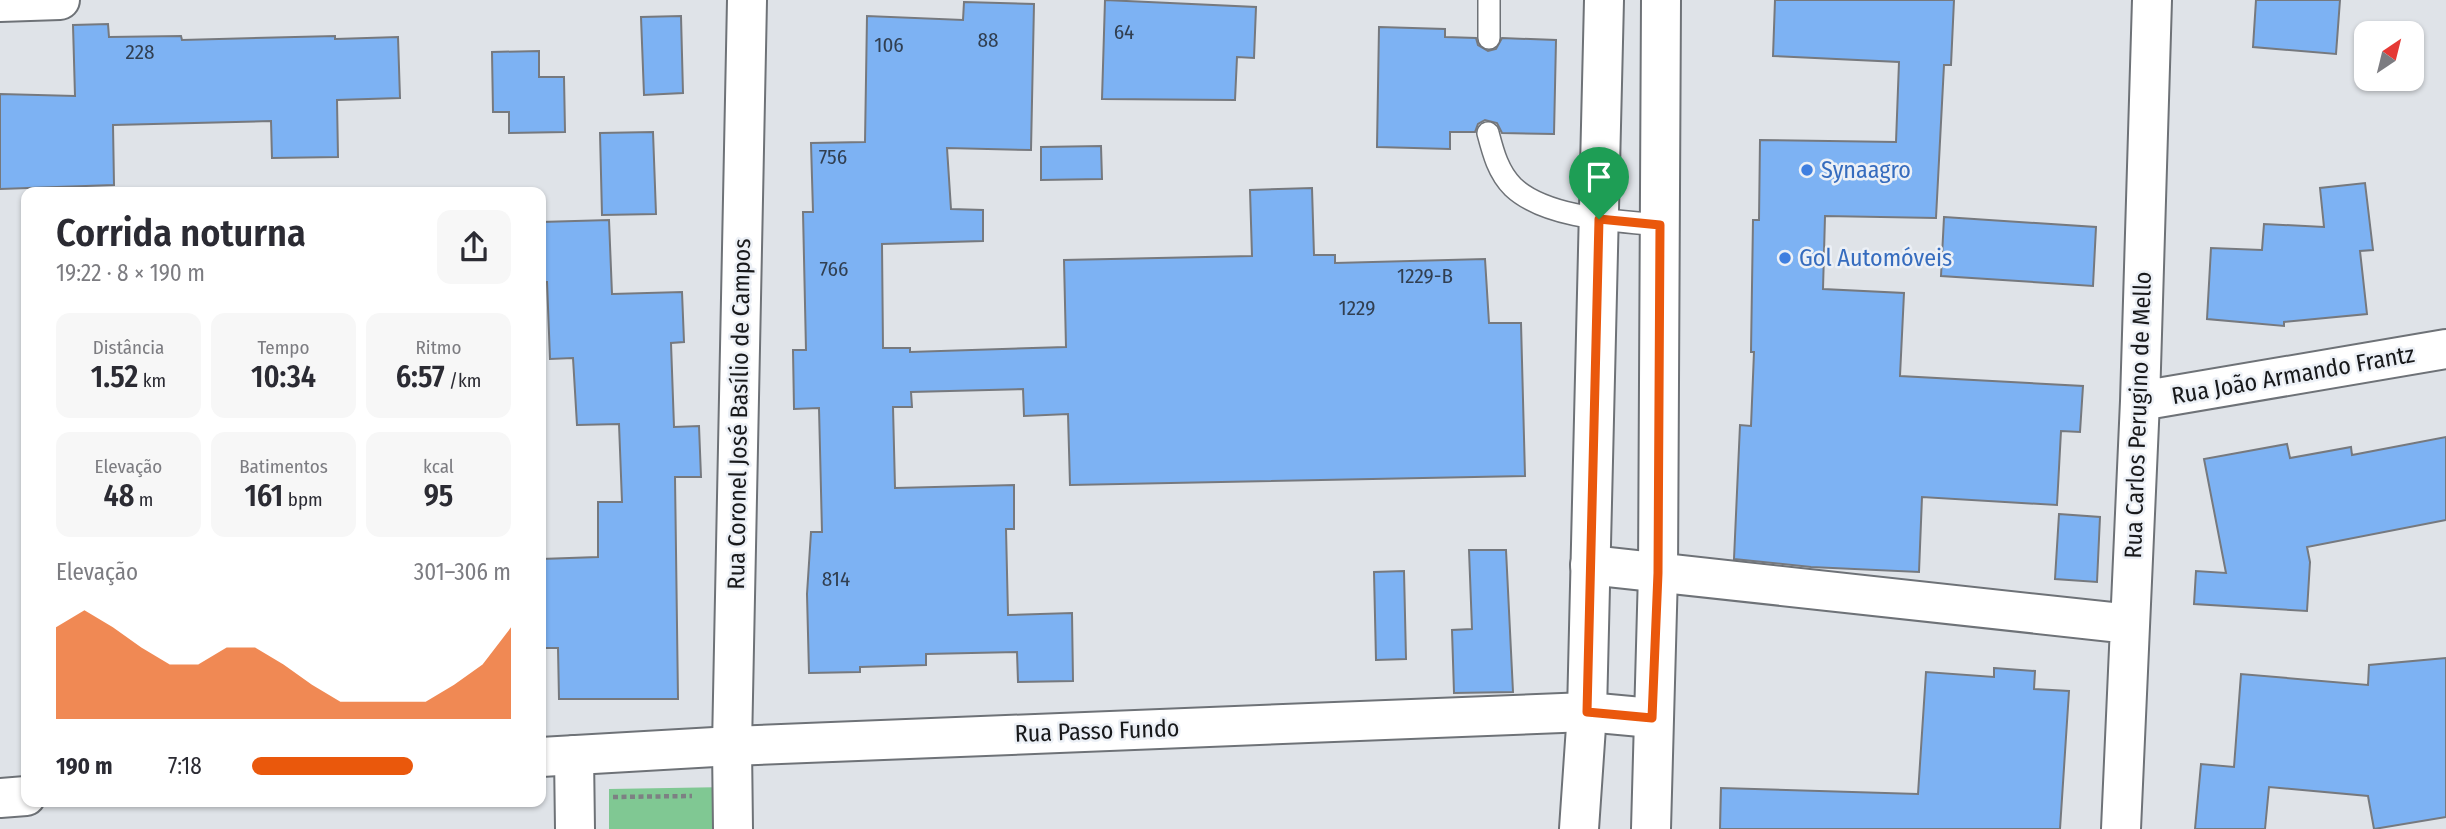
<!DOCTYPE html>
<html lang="pt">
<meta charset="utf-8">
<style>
:root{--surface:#fff;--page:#f7f7f7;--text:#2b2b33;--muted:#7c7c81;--accent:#ea580c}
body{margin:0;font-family:"Fira Sans Condensed",sans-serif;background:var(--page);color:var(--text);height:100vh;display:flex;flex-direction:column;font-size:26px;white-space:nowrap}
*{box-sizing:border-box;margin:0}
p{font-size:23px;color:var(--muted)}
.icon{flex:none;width:38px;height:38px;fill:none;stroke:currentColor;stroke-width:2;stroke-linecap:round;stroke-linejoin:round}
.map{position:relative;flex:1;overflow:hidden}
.panel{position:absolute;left:21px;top:187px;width:525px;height:620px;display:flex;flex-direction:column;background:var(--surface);border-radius:14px;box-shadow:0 2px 5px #0004}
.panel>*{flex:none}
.needle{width:46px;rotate:35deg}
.fabs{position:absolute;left:2354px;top:21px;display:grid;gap:14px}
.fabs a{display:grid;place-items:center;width:70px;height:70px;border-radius:14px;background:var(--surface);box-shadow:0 2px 5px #0004;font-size:35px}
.pin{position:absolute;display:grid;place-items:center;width:60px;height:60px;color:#fff;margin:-72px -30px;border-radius:50% 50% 50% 0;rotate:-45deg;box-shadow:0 0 7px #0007}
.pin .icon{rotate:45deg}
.round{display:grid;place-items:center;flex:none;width:74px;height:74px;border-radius:14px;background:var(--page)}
.head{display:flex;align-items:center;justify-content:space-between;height:119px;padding:0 35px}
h1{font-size:38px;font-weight:600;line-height:52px}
.figures{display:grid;grid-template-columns:repeat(3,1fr);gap:10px;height:119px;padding:7px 35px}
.figures div{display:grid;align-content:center;border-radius:14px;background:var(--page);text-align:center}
.figures b{font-size:30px;font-weight:600}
.figures small{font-size:19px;font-weight:400}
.figures p{font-size:19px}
.chart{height:196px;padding:14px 35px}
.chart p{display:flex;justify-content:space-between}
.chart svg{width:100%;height:126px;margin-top:7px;fill:var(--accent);opacity:.7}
ul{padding:0 35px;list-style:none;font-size:23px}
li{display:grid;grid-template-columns:112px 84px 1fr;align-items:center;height:52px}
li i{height:18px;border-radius:9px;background:var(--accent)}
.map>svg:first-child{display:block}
.green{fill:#80c893}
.building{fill:#7db2f3;stroke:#76797e;stroke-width:2}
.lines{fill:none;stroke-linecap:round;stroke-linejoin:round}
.service-casing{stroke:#6e7277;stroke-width:24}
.minor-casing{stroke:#6e7277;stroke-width:42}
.tertiary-casing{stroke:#6e7277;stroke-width:42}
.secondary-casing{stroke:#6e7277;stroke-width:42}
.path{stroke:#7d8083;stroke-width:4.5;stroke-dasharray:5 3.5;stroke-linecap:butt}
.service{stroke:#fff;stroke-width:21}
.minor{stroke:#fff;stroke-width:38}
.tertiary{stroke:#fff;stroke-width:38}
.secondary{stroke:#fff;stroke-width:38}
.route-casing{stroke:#fff;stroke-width:14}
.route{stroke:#ea580c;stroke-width:9}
.shop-dot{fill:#3f7fe0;stroke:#ecf0f6;stroke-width:2.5}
.labels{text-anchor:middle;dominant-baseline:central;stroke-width:5;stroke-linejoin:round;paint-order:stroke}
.number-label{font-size:21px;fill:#313f51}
.shop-label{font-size:24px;fill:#366cbe;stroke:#ecf0f6;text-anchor:start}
.street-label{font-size:24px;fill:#18191b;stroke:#ecf0f6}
</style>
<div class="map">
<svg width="2446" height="829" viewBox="0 0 2446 829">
<rect width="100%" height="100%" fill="#dfe3e8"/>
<path class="green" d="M 729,787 L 730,829 L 609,829 L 609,789 Z"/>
<path class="building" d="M 1105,0 L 1256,7 L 1254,58 L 1237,57 L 1235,100 L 1102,99 Z
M 1775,0 L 1954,0 L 1951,65 L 1944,65 L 1936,218 L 1825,216 L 1823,289 L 1904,293 L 1900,376 L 2083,386 L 2080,432 L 2061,431 L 2057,505 L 1922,497 L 1919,572 L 1811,567 L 1734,559 L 1740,425 L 1751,426 L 1754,352 L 1751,352 L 1753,220 L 1759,220 L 1760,140 L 1896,142 L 1899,62 L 1773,56 Z
M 2256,0 L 2340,0 L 2336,54 L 2253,47 Z
M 964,2 L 1034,4 L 1031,150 L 947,148 L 951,209 L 983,210 L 983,241 L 882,244 L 883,348 L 910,348 L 910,352 L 1066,347 L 1064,260 L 1252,256 L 1250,190 L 1312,188 L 1314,255 L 1335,255 L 1335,263 L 1485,259 L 1489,323 L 1521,323 L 1525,476 L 1070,485 L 1068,414 L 1024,416 L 1023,389 L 911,392 L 912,407 L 893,407 L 895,488 L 1014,485 L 1014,529 L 1006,529 L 1008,615 L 1072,613 L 1073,681 L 1018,682 L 1017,652 L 926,654 L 926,665 L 860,667 L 860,672 L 809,673 L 807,594 L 811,532 L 822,532 L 819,408 L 794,409 L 793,350 L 806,350 L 803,212 L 813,212 L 811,143 L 865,142 L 867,16 L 963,20 Z
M 681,16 L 683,93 L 644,95 L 641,17 Z
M 108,24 L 109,37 L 181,36 L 182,40 L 335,36 L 335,39 L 398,37 L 400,98 L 337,100 L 338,157 L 272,158 L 271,121 L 113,125 L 114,185 L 0,189 L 0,94 L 75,96 L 73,25 Z
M 1379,27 L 1445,29 L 1445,37 L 1476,38 L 1478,45 L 1488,51 L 1496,49 L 1502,38 L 1556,40 L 1554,134 L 1502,133 L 1497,123 L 1485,120 L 1478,124 L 1475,132 L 1450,132 L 1450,149 L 1377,147 Z
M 539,51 L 539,77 L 564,77 L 565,132 L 509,133 L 509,112 L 493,112 L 492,52 Z
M 653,132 L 656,214 L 602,215 L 600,133 Z
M 1101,146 L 1102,179 L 1041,180 L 1041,147 Z
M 2365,183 L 2373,250 L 2360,251 L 2367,314 L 2284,322 L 2284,326 L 2207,319 L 2211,248 L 2262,250 L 2264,224 L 2324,227 L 2320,188 Z
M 1944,217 L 2096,227 L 2093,286 L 1941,276 Z
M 609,220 L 612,294 L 682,292 L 684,342 L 671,343 L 674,427 L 699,426 L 701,477 L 675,477 L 678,699 L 559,699 L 558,648 L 541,648 L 541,559 L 598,557 L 598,502 L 622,502 L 619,424 L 577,425 L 573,358 L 550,359 L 547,282 L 541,282 L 541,222 Z
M 2446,437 L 2446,520 L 2307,547 L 2310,562 L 2307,611 L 2194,604 L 2196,571 L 2226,573 L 2204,459 L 2287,444 L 2290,458 L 2351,447 L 2352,455 Z
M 2059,514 L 2100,517 L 2097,582 L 2055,579 Z
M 1469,550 L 1506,550 L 1513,692 L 1454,693 L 1452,630 L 1472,629 Z
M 1404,571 L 1406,659 L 1376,660 L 1374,572 Z
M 2446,658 L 2446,817 L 2374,829 L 2368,796 L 2269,787 L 2265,829 L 2195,829 L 2201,764 L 2234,767 L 2241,674 L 2368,685 L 2369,665 Z
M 1994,668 L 2035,671 L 2034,689 L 2069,691 L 2060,829 L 1720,829 L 1721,788 L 1918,794 L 1926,672 L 1994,677 Z"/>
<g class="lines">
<defs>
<path id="service" d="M 1489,38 L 1489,0
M 1488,133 C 1493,152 1498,172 1513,187 C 1546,218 1617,221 1660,225"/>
<path id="minor" d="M 0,2 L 60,0
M 2140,401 L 2446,349
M 1590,565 L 2130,624
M 574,755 L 575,829
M 733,829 L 732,746 L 747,0
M 2121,829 L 2140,401 L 2152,0"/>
<path id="tertiary" d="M 541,757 L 732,746 L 1587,712 L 1652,718
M 0,798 L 26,796"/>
<path id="secondary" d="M 1579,829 L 1587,712 L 1604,0
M 1651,829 L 1658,573 L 1661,0"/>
</defs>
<use href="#service" class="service-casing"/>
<use href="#minor" class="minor-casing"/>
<use href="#tertiary" class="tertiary-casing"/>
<use href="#secondary" class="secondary-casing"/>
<path class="path" d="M 613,797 L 692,796"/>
<use href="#service" class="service"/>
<use href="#minor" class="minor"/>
<use href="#tertiary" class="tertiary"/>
<use href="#secondary" class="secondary"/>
</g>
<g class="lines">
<defs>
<path id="route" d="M 1599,219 L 1660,225 L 1658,573 L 1652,718 L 1587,712 Z"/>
</defs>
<use href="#route" class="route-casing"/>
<use href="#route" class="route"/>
</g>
<g class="shop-dot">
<circle cx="1807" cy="170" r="7"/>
<circle cx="1785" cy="258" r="7"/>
</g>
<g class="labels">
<g class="number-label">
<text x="1124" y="32">64</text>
<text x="988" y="40">88</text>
<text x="889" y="45">106</text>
<text x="140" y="52">228</text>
<text x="833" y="157">756</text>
<text x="834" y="269">766</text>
<text x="1425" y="276">1229-B</text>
<text x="1357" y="308">1229</text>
<text x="836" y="579">814</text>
</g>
<g class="shop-label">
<text x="1821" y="170">Synaagro</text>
<text x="1799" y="258">Gol Automóveis</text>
</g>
<g class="street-label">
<text transform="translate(2293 375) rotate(-10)">Rua João Armando Frantz</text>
<text transform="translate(739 414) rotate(-89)">Rua Coronel José Basílio de Campos</text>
<text transform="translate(2138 415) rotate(-88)">Rua Carlos Perugino de Mello</text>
<text transform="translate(1097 731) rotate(-2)">Rua Passo Fundo</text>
</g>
</g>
</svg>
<div class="fabs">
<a><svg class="needle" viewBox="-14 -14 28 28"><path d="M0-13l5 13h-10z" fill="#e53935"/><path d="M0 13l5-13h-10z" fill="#7c7c81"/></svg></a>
</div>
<div class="pin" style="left:1599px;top:219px;background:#1e9e55"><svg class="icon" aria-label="arrive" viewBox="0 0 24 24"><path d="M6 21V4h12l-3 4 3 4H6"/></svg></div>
<section class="panel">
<div class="head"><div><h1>Corrida noturna</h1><p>19:22 · 8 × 190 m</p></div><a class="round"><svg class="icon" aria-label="share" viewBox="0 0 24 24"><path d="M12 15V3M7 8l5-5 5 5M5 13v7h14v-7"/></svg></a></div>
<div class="figures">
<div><p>Distância</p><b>1.52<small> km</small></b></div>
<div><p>Tempo</p><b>10:34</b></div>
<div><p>Ritmo</p><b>6:57<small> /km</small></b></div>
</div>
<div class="figures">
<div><p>Elevação</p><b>48<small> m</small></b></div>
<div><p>Batimentos</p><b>161<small> bpm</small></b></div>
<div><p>kcal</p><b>95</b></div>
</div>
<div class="chart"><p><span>Elevação</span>301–306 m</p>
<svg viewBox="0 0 160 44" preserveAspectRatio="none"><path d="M0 44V12L10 6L20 12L30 19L40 25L50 25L60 19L70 19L80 25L90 32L100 38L110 38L120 38L130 38L140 32L150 25L160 12V44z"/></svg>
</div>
<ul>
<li><b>190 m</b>7:18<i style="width:62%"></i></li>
</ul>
</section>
</div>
